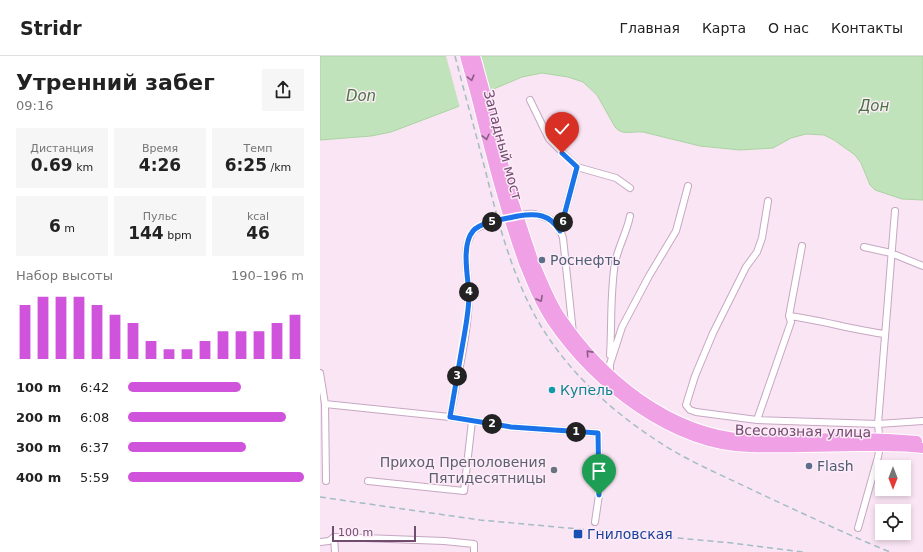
<!DOCTYPE html>
<html lang="ru">
<meta charset="utf-8">
<style>
:root{--surface:#fff;--page:#f6f6f6;--text:#222;--muted:#767676;--line:#e0e0e0;--accent:#d053dc}
body{margin:0;font-family:"DejaVu Sans",sans-serif;background:var(--page);color:var(--text);height:100vh;display:flex;flex-direction:column;font-size:15px;white-space:nowrap}
*{box-sizing:border-box;margin:0}
p{font-size:13px;color:var(--muted)}
.icon{flex:none;width:22px;height:22px;fill:none;stroke:currentColor;stroke-width:2;stroke-linecap:round;stroke-linejoin:round}
.map{position:relative;flex:1;overflow:hidden}
.drawer{display:flex;flex-direction:column;background:var(--surface);width:320px}
.drawer>*{flex:none}
.needle{width:26px;rotate:180deg}
.tools{position:absolute;left:555px;top:404px;display:grid;gap:8px}
.tools a{display:grid;place-items:center;width:36px;height:36px;border-radius:0px;background:var(--surface);box-shadow:0 2px 6px #0003;font-size:20px}
.scale{position:absolute;left:12px;bottom:10px;width:84px;box-sizing:border-box;padding-left:4px;border:2px solid #714c70;border-top:0;font-size:11px;line-height:14px;white-space:nowrap;color:#714c70;-webkit-text-stroke:3px #feebf8;paint-order:stroke}
.pin{position:absolute;display:grid;place-items:center;width:34px;height:34px;color:#fff;margin:-41px -17px;border-radius:50% 50% 50% 0;rotate:-45deg;box-shadow:0 0 4px #0007}
.pin .icon{rotate:45deg}
.km{position:absolute;width:20px;height:20px;margin:-10px;border-radius:50%;background:#222;color:#fff;font-size:11px;line-height:20px;text-align:center}
.round{display:grid;place-items:center;flex:none;width:42px;height:42px;border-radius:0px;background:var(--page)}
.overview{display:flex;align-items:center;justify-content:space-between;height:68px;padding:0 16px}
h1{font-size:22px;font-weight:800;line-height:30px}
.figures{display:grid;grid-template-columns:repeat(3,1fr);gap:6px;height:68px;padding:4px 16px}
.figures div{display:grid;align-content:center;border-radius:0px;background:var(--page);text-align:center}
.figures b{font-size:17px;font-weight:800}
.figures small{font-size:11px;font-weight:400}
.figures p{font-size:11px}
.chart{height:112px;padding:8px 16px}
.chart p{display:flex;justify-content:space-between}
.chart svg{width:100%;height:72px;margin-top:4px;stroke:var(--accent);stroke-width:6}
ul{padding:0 16px;list-style:none;font-size:13px}
li{display:grid;grid-template-columns:64px 48px 1fr;align-items:center;height:30px}
li i{height:10px;border-radius:5px;background:var(--accent)}
header{display:flex;align-items:center;gap:24px;box-sizing:border-box;height:56px;padding:0 20px;background:var(--surface);border-bottom:1px solid var(--line)}
header strong{font-size:19px}
nav{display:flex;gap:22px;margin-inline-start:auto;font-size:14px}
main{display:flex;flex:1;min-height:0}
.map>svg:first-child{display:block}
.water{fill:#c1e3bb;stroke:#aad4a2}
.pier{fill:#fae5f4}
.lines{fill:none;stroke-linecap:round;stroke-linejoin:round}
.minor-casing{stroke:#c6a7c2;stroke-width:8}
.trunk-casing{stroke:#fff;stroke-width:12}
.minor{stroke:#fff;stroke-width:6}
.trunk{stroke:#f0a1e5;stroke-width:10}
.rail{stroke:#a4bcc3;stroke-width:1.5;stroke-dasharray:6 4;stroke-linecap:butt}
.trunk-bridge-casing{stroke:#fff;stroke-width:12;stroke-linecap:butt}
.trunk-bridge{stroke:#f0a1e5;stroke-width:10}
.oneway{stroke:#8a5d87}
.route-casing{stroke:#fff;stroke-width:8}
.route{stroke:#1a73e8;stroke-width:5}
.service-dot{fill:#5c6f8a;stroke:#feebf8;stroke-width:1.5}
.culture-dot{fill:#0f9aa8;stroke:#feebf8;stroke-width:1.5}
.worship-dot{fill:#6b7280;stroke:#feebf8;stroke-width:1.5}
.transit-dot{fill:#1a4fb4;stroke:#feebf8;stroke-width:1.5}
.labels{text-anchor:middle;dominant-baseline:central;stroke-width:3;stroke-linejoin:round;paint-order:stroke}
.street-label{font-size:14px;fill:#714c70;stroke:#feebf8}
.service-label{font-size:14px;fill:#4e5e75;stroke:#feebf8;text-anchor:start}
.culture-label{font-size:14px;fill:#0d838f;stroke:#feebf8;text-anchor:start}
.worship-label{font-size:14px;fill:#5b616d;stroke:#feebf8;text-anchor:end}
.transit-label{font-size:14px;fill:#164399;stroke:#feebf8;text-anchor:start}
.water-label{font-size:15px;font-style:italic;fill:#487641;stroke:#feebf8}
</style>
<header>
<strong>Stridr</strong>
<nav><a>Главная</a><a>Карта</a><a>О нас</a><a>Контакты</a></nav>
</header>
<main>
<section class="drawer">
<div class="overview"><div><h1>Утренний забег</h1><p>09:16</p></div><a class="round"><svg class="icon" aria-label="share" viewBox="0 0 24 24"><path d="M12 15V3M7 8l5-5 5 5M5 13v7h14v-7"/></svg></a></div>
<div class="figures">
<div><p>Дистанция</p><b>0.69<small> km</small></b></div>
<div><p>Время</p><b>4:26</b></div>
<div><p>Темп</p><b>6:25<small> /km</small></b></div>
</div>
<div class="figures">
<div><b>6<small> m</small></b></div>
<div><p>Пульс</p><b>144<small> bpm</small></b></div>
<div><p>kcal</p><b>46</b></div>
</div>
<div class="chart"><p><span>Набор высоты</span>190–196 m</p>
<svg viewBox="0 0 160 44" preserveAspectRatio="none"><path d="M5 44V11M15 44V6M25 44V6M35 44V6M45 44V11M55 44V17M65 44V22M75 44V33M85 44V38M95 44V38M105 44V33M115 44V27M125 44V27M135 44V27M145 44V22M155 44V17"/></svg>
</div>
<ul>
<li><b>100 m</b>6:42<i style="width:64%"></i></li>
<li><b>200 m</b>6:08<i style="width:90%"></i></li>
<li><b>300 m</b>6:37<i style="width:67%"></i></li>
<li><b>400 m</b>5:59<i style="width:100%"></i></li>
</ul>
</section>
<div class="map">
<svg width="603" height="496" viewBox="0 0 603 496">
<rect width="100%" height="100%" fill="#fae5f4"/>
<path class="water" d="M 0,0 L 603,0 L 603,144 L 582,143 L 555,134 L 550,129 L 541,107 L 535,99 L 514,84 L 504,79 L 486,78 L 471,82 L 453,92 L 420,94 L 380,90 L 323,76 C 312,75 302,80 295,71 L 277,39 L 263,26 L 248,21 L 222,17 L 202,21 L 176,32 L 137,51 L 71,76 L 51,80 L 0,84 Z"/>
<path class="pier" d="M 126,0 L 160,0 L 170,37 L 140,52 Z"/>
<g class="lines">
<defs>
<path id="minor" d="M 210,44 L 229,83 L 257,111 L 296,122 L 310,132
M 448,145 L 442,182 L 437,196 L 426,211 L 393,277 L 375,320 L 366,349 L 370,354 L 376,356 L 437,364 L 558,368 L 603,365
M 240,175 L 257,111
M 544,191 L 571,197 L 603,210
M 469,260 C 501,264 533,274 565,278
M 290,299 C 292,268 290,237 295,207 C 298,191 307,176 310,160
M 0,317 L 5,348 L 6,425
M 290,318 L 290,308 L 302,271 L 329,220 L 356,175 L 368,130
M 5,348 L 130,361 L 191,371 L 278,377 L 279,439 L 275,466
M 130,361 C 137,321 148,281 149,240 C 149,223 142,199 149,183 C 150,181 152,176 153,175 C 160,168 205,156 214,158 C 230,162 238,165 243,182 L 253,277
M 437,364 L 471,266 L 469,260 L 482,190
M 48,425 L 144,435 L 152,365
M 538,472 L 558,401 L 560,390 L 558,368 L 575,155
M 14,481 L 15,496
M 0,486 L 9,485 L 14,481 L 17,481 L 124,485 L 154,488 L 154,496"/>
<path id="trunk" d="M 145,0 L 157,43
M 155,0 L 166,40
M 213,204 C 221,222 228,242 239,259 C 281,322 349,378 427,383 C 442,384 458,383 473,383 C 514,382 556,381 597,385
M 204,207 C 212,227 220,247 232,265 C 274,327 352,389 430,391 C 467,392 505,390 542,390 C 562,390 583,389 603,392"/>
</defs>
<use href="#minor" class="minor-casing"/>
<use href="#trunk" class="trunk-casing"/>
<use href="#minor" class="minor"/>
<use href="#trunk" class="trunk"/>
<path class="rail" d="M 135,0 C 145,39 156,78 166,117 C 178,166 190,212 214,258 C 241,308 284,349 330,380 C 364,404 404,420 441,438 C 484,458 526,478 570,496
M 0,441 L 160,464 L 412,487 L 483,496"/>
<defs>
<path id="trunk-bridge" d="M 166,40 L 190,135 L 213,204
M 157,43 C 171,99 185,154 204,207"/>
</defs>
<use href="#trunk-bridge" class="trunk-bridge-casing"/>
<use href="#trunk-bridge" class="trunk-bridge"/>
</g>
<defs><path id="oneway-chevron" d="M-2-3.5L2.5 0L-2 3.5" fill="none" stroke-width="1.6" stroke-linecap="round" stroke-linejoin="round"/></defs>
<g class="oneway">
<use href="#oneway-chevron" transform="translate(151 22) rotate(75)"/>
<use href="#oneway-chevron" transform="translate(166 81) rotate(76)"/>
<use href="#oneway-chevron" transform="translate(220 243) rotate(61)"/>
<use href="#oneway-chevron" transform="translate(269 297) rotate(-132)"/>
</g>
<g class="lines">
<defs>
<path id="route" d="M 242,97 L 257,111 L 240,175 C 230,158 216,157 198,160 C 186,163 162,165 153,175 C 141,189 148,221 149,238 C 149,256 145,274 142,292 C 138,315 134,338 130,361 L 191,371 L 278,377 L 279,439"/>
</defs>
<use href="#route" class="route-casing"/>
<use href="#route" class="route"/>
</g>
<g class="service-dot">
<circle cx="222" cy="204" r="4"/>
<circle cx="489" cy="410" r="4"/>
</g>
<circle class="culture-dot" cx="232" cy="334" r="4"/>
<circle class="worship-dot" cx="234" cy="414" r="4"/>
<rect class="transit-dot" x="253" y="473" width="10" height="10" rx="2"/>
<g class="labels">
<g class="street-label">
<text transform="translate(183 89) rotate(75)">Западный мост</text>
<text transform="translate(483 375) rotate(1)">Всесоюзная улица</text>
</g>
<g class="service-label">
<text x="230" y="204">Роснефть</text>
<text x="497" y="410">Flash</text>
</g>
<g class="culture-label">
<text x="240" y="334">Купель</text>
</g>
<g class="worship-label">
<text x="226" y="406">Приход Преполовения<tspan x="226" dy="16">Пятидесятницы</tspan></text>
</g>
<g class="transit-label">
<text x="267" y="478">Гниловская</text>
</g>
<g class="water-label">
<text x="41" y="40">Don</text>
<text x="554" y="50">Дон</text>
</g>
</g>
</svg>
<div class="tools">
<a><svg class="needle" viewBox="-14 -14 28 28"><path d="M0-13l5 13h-10z" fill="#e53935"/><path d="M0 13l5-13h-10z" fill="#767676"/></svg></a>
<a><svg class="icon" aria-label="locate" viewBox="0 0 24 24"><circle cx="12" cy="12" r="6"/><path d="M12 2v4M12 18v4M2 12h4M18 12h4"/></svg></a>
</div>
<div class="scale">100 m</div>
<div class="pin" style="left:279px;top:439px;background:#1e9e55"><svg class="icon" aria-label="arrive" viewBox="0 0 24 24"><path d="M6 21V4h12l-3 4 3 4H6"/></svg></div>
<div class="pin" style="left:242px;top:97px;background:#d93025"><svg class="icon" aria-label="check" viewBox="0 0 24 24"><path d="M5 12l5 5 9-10"/></svg></div>
<b class="km" style="left:256px;top:376px">1</b>
<b class="km" style="left:172px;top:368px">2</b>
<b class="km" style="left:137px;top:320px">3</b>
<b class="km" style="left:149px;top:236px">4</b>
<b class="km" style="left:172px;top:166px">5</b>
<b class="km" style="left:243px;top:166px">6</b>
</div>
</main>
